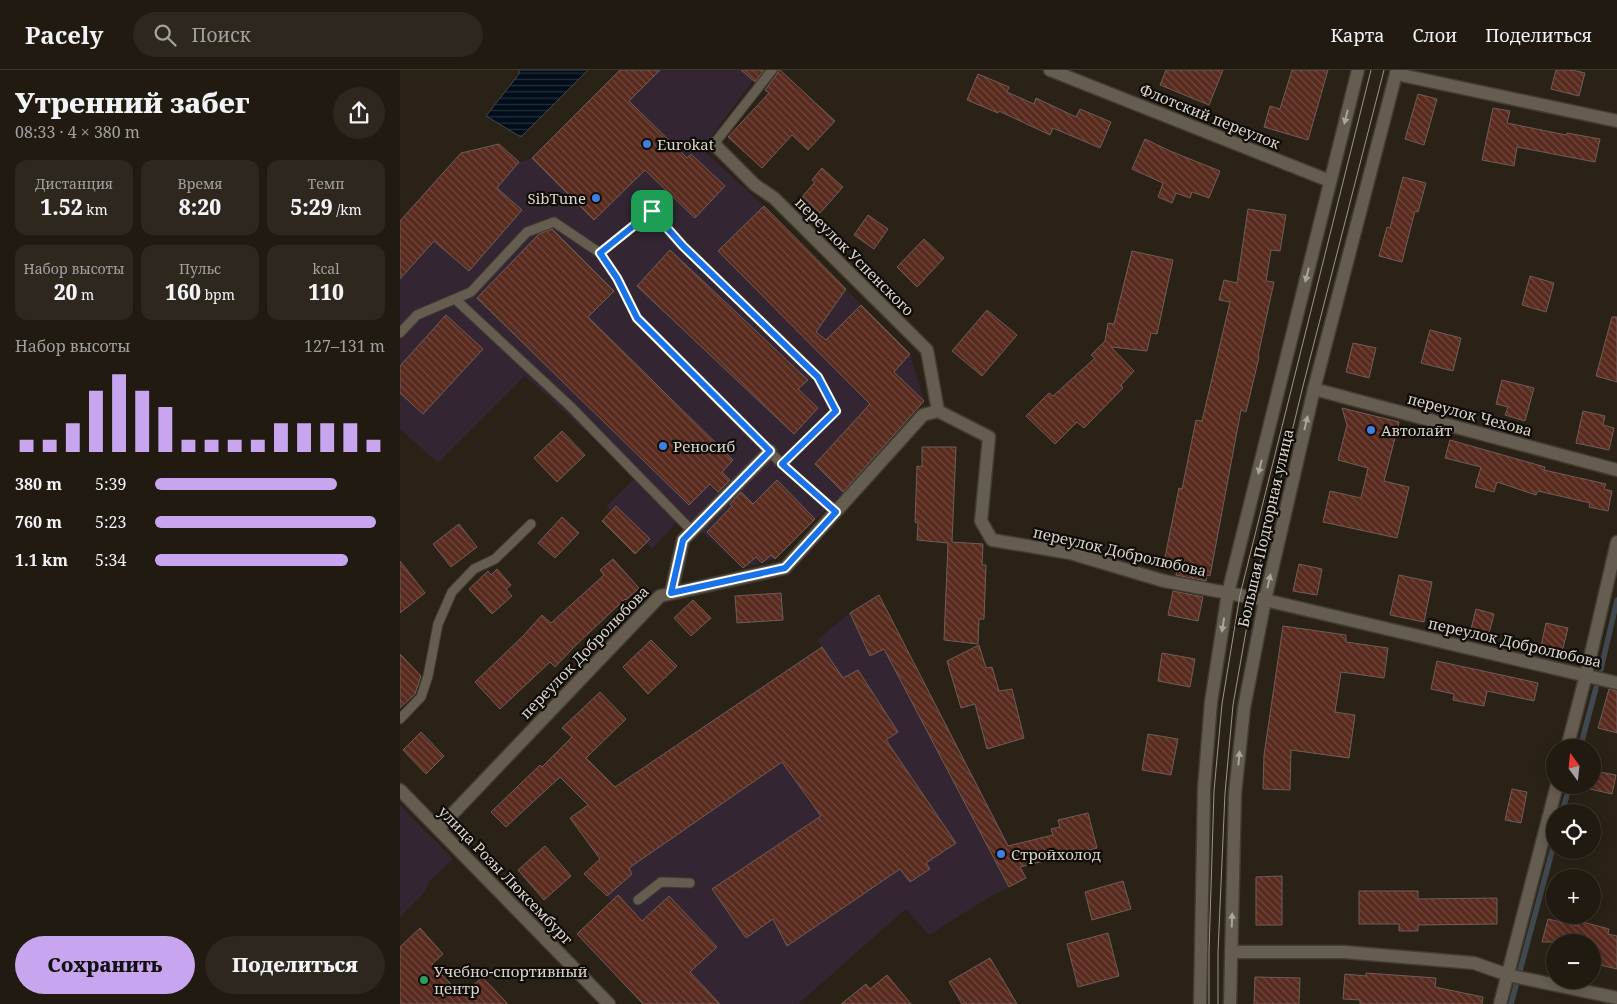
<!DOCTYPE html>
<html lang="ru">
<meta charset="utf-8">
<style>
:root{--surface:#201a10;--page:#2d271e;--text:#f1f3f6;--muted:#a2a19f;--line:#3d3830;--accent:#c7a6ef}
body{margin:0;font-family:"Noto Serif",serif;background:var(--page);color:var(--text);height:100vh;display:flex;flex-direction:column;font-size:19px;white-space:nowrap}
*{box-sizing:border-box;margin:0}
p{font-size:16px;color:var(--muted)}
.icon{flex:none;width:28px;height:28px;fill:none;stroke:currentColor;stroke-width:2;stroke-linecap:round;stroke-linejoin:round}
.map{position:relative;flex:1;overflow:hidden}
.drawer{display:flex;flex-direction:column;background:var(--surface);width:400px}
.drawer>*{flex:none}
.needle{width:32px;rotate:345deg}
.buttons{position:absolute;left:1146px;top:669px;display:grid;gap:10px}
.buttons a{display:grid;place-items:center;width:55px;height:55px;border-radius:50%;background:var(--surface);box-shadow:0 2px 12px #0003,0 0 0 1px var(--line);font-size:25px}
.pin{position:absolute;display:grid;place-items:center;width:42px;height:42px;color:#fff;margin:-21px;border-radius:10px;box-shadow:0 2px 8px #0006}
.round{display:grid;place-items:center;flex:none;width:52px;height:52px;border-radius:26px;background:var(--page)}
.head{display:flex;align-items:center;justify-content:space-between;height:85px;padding:0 15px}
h1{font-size:28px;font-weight:800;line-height:38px}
.metrics{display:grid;grid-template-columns:repeat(3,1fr);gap:8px;height:85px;padding:5px 15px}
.metrics div{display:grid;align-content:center;border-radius:12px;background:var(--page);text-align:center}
.metrics b{font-size:21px;font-weight:800}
.metrics small{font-size:14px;font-weight:400}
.metrics p{font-size:14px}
.chart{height:140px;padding:10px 15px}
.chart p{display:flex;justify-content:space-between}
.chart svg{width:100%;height:90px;margin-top:5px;stroke:var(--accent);stroke-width:6}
.button{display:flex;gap:10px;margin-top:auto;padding:10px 15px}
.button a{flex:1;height:58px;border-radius:30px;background:var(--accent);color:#111;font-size:20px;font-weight:800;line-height:58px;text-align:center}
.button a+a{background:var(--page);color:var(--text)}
ul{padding:0 15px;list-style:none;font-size:16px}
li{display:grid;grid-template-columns:80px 60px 1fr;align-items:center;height:38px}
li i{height:12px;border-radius:6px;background:var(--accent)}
header{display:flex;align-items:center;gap:30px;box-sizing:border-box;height:70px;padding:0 25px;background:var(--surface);border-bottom:1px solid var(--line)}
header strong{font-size:24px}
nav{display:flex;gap:28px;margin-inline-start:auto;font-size:18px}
.search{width:350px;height:45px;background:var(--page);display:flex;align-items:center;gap:12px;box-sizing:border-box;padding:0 18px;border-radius:28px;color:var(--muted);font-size:19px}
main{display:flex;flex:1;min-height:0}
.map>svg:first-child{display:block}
.industrial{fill:#332632}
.water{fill:url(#water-rules);stroke:#41494f}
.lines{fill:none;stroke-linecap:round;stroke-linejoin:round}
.stream{stroke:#41494f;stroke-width:5.5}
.building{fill:url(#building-back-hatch);stroke:#6f5d58}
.lane-casing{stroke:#423c33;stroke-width:11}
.street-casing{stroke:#423c33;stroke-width:15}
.secondary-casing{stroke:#423c33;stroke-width:15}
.lane{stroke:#655d4f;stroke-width:9}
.street{stroke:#655d4f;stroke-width:12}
.secondary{stroke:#655d4f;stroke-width:12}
.tram{stroke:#9a948a;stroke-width:1}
.oneway{fill:#aba49a}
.route-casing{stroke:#fff;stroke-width:10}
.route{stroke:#1a73e8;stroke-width:6}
.shop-dot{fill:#3f7fe0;stroke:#100c07;stroke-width:2}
.leisure-dot{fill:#2e9e5b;stroke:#100c07;stroke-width:2}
.labels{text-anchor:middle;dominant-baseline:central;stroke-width:4.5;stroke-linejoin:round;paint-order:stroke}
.street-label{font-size:15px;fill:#d9d4cc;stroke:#100c07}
.poi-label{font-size:15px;fill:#d9d4cc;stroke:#100c07;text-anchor:start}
</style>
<header>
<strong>Pacely</strong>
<div class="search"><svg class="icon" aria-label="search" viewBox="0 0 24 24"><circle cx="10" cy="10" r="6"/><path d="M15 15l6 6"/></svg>Поиск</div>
<nav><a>Карта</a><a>Слои</a><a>Поделиться</a></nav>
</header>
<main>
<section class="drawer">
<div class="head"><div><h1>Утренний забег</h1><p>08:33 · 4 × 380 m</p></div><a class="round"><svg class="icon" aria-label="share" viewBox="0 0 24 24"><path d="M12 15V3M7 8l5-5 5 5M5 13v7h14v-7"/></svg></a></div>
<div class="metrics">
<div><p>Дистанция</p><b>1.52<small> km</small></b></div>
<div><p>Время</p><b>8:20</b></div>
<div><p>Темп</p><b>5:29<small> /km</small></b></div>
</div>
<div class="metrics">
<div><p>Набор высоты</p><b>20<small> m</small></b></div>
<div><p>Пульс</p><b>160<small> bpm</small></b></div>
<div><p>kcal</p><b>110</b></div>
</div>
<div class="chart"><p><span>Набор высоты</span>127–131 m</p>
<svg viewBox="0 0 160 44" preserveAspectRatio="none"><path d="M5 44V38M15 44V38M25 44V30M35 44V14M45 44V6M55 44V14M65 44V22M75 44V38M85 44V38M95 44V38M105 44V38M115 44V30M125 44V30M135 44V30M145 44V30M155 44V38"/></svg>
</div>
<ul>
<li><b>380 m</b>5:39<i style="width:79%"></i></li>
<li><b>760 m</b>5:23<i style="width:96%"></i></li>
<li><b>1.1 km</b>5:34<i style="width:84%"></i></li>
</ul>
<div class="button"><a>Сохранить</a><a>Поделиться</a></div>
</section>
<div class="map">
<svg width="1217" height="934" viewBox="0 0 1217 934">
<defs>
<pattern id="water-rules" width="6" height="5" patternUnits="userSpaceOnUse" patternTransform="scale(1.25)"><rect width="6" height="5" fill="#000d1a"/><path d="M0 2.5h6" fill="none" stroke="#252f3a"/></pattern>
<pattern id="building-back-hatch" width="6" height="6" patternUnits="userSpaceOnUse" patternTransform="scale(1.25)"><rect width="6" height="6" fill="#592b1f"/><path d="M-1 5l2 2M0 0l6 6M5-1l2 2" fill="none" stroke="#70493e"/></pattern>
</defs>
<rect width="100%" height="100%" fill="#2a2216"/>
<path class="industrial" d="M 220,0 L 361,0 L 302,79 L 364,136 L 510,284 L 524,331 L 444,422 L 375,489 L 343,498 L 283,446 L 252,479 L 206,437 L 236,407 L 125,306 L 38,393 L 0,359 L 0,151 L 61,83 L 99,74 L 119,92 L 132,88 Z
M 479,525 L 626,808 L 588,828 L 529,865 L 506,839 L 398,934 L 320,934 L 290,902 L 317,877 L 269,826 L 242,851 L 218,825 L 212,831 L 184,804 L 200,789 L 170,748 L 422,577 L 417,570 L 450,543 Z
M 0,735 L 53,789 L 29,812 L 25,822 L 0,847 Z"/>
<path class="water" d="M 119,0 L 188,0 L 121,67 L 86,46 L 119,4 Z"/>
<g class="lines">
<path class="stream" d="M 1201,599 L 1217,530
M 1180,678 L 1196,618
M 1162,742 L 1170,715
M 1111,934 L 1155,770"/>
</g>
<path class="building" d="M 220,0 L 260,0 L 229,31 L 287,88 L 291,84 L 325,116 L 295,148 L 245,100 L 194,150 L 132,88 Z
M 341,0 L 364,0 L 355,12 Z
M 378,0 L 380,0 L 435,51 L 408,80 L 392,65 L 362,98 L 328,67 L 369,23 L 365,20 L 377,4 Z
M 766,0 L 823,0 L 809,35 L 760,15 Z
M 892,0 L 928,0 L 908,70 L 864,57 L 870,36 L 880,39 Z
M 1156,0 L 1172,0 L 1185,3 L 1179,26 L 1151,19 Z
M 578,4 L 609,17 L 607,22 L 634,34 L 636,28 L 676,47 L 680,39 L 711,52 L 700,78 L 653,58 L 650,65 L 599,41 L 598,43 L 567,30 Z
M 1018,24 L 1037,29 L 1024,75 L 1005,69 Z
M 1093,38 L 1110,41 L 1107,53 L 1166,65 L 1167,63 L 1200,69 L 1195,92 L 1117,77 L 1114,96 L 1082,90 Z
M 745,69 L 770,81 L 820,101 L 809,128 L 792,122 L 790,128 L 776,123 L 772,133 L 758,127 L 763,113 L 732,99 Z
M 99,74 L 119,92 L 97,118 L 122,140 L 69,201 L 34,171 L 0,209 L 0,151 L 61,83 Z
M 422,98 L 443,117 L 420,143 L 402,127 L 415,112 L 412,110 Z
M 1003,107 L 1026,113 L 1018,142 L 1015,141 L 1002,192 L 979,186 L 987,157 L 990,158 Z
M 364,136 L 446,219 L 416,262 L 426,270 L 461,235 L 510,284 L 494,302 L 524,331 L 443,422 L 415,394 L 470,334 L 318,181 Z
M 848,139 L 886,145 L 880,181 L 871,180 L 866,211 L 874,212 L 858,286 L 859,287 L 846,342 L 841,340 L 810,506 L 807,505 L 806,511 L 776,505 L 777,499 L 763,497 L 779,418 L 782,419 L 796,350 L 802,351 L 830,232 L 819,230 L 824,210 L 837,213 Z
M 468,145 L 488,159 L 474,179 L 454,165 Z
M 152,159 L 214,221 L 188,247 L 333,390 L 322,402 L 330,410 L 318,422 L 310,414 L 289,435 L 77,228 L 139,164 Z
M 524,169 L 544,188 L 517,217 L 497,197 Z
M 270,180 L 408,310 L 398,319 L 418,338 L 394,364 L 237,216 Z
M 732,181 L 773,190 L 757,264 L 751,263 L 747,281 L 711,277 L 734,301 L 721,315 L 723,318 L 684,358 L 677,352 L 655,374 L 626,346 L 649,323 L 653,326 L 695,288 L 691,285 L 705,271 L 708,253 L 714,254 Z
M 1130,206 L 1154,213 L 1146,242 L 1122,235 Z
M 587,240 L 617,265 L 582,306 L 552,281 Z
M 46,245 L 83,279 L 23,344 L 0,323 L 0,296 Z
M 1212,247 L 1217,247 L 1217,312 L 1196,306 Z
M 1030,260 L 1061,268 L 1053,301 L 1021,293 Z
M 953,273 L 976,278 L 969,308 L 946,302 Z
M 1102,310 L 1134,318 L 1125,351 L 1105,345 L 1108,337 L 1096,334 Z
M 942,338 L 999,352 L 984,411 L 1009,417 L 997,468 L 923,452 L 930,421 L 961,428 L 968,398 L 938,390 L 947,355 Z
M 1183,341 L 1205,346 L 1203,355 L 1214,358 L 1209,380 L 1176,373 Z
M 162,361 L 185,385 L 157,412 L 134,388 Z
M 1050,370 L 1145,397 L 1144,400 L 1206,414 L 1204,419 L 1212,421 L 1208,441 L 1189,437 L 1190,433 L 1138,421 L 1136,425 L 1097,412 L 1094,422 L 1075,417 L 1081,397 L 1045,388 Z
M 522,377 L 556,377 L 552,472 L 583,474 L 582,495 L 586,495 L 584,549 L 579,549 L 578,574 L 544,570 L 548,473 L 517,470 L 518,453 L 515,452 L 517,396 L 522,397 Z
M 377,410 L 415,449 L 375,489 L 371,485 L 362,493 L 356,487 L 343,498 L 307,462 L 332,436 L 330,434 L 341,422 L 353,434 Z
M 216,436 L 250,469 L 235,484 L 202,451 Z
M 162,447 L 179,463 L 155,488 L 138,473 Z
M 59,454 L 77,477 L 51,497 L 33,474 Z
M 213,489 L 239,518 L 226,530 L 225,529 L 175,576 L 155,597 L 150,592 L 100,639 L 75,612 L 123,566 L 142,545 L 151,553 L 204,505 L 200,500 Z
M 0,491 L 25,523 L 0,543 Z
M 899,494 L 922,499 L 917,525 L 893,521 Z
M 97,499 L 111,515 L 106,519 L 112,526 L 92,544 L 69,519 L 88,501 L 91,505 Z
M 999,505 L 1032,512 L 1024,552 L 990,545 Z
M 773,521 L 803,527 L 798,551 L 768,545 Z
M 381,523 L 383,550 L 337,553 L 335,526 Z
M 479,525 L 608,776 L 653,765 L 651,759 L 660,757 L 658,750 L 688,743 L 697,778 L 620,797 L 626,808 L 609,817 L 484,579 L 470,586 L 450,543 Z
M 293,530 L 311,548 L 291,566 L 274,548 Z
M 1076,539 L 1094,544 L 1088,567 L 1070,563 Z
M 1146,553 L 1168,558 L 1161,586 L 1140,581 Z
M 883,556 L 946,565 L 946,572 L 988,578 L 984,608 L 941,602 L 935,642 L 955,645 L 949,688 L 891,680 L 890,720 L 863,719 L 864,685 Z
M 251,570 L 277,596 L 248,624 L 223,597 Z
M 579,575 L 586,598 L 592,597 L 599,621 L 612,619 L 624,668 L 587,679 L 575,634 L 561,638 L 547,591 Z
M 422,577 L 443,608 L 458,600 L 498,662 L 486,670 L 556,773 L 526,793 L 530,799 L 510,812 L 500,799 L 387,876 L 373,849 L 346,868 L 312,819 L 421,746 L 382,692 L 229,798 L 232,804 L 207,826 L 184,804 L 200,789 L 170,748 L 188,735 L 160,707 L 106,757 L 91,742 L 140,695 L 142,697 L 172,667 L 162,658 L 200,622 L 226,649 L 186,688 L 215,717 Z
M 762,583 L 795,589 L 790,617 L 758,611 Z
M 0,584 L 21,606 L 15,624 L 0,638 Z
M 1037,591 L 1138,613 L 1134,631 L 1087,621 L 1084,636 L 1053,630 L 1054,624 L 1031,619 Z
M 1209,619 L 1217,621 L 1217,663 L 1198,658 Z
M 21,662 L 44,686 L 26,704 L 3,680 Z
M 748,664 L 778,669 L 771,705 L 742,700 Z
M 1194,701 L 1216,705 L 1212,724 L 1190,719 L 1191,715 L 1192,715 Z
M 1112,719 L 1127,722 L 1121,753 L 1105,750 Z
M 145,776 L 171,806 L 144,830 L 118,800 Z
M 882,806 L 882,855 L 856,855 L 856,807 Z
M 723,811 L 731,839 L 692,850 L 685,822 Z
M 959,821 L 1018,821 L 1018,829 L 1097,828 L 1097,854 L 1018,855 L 1018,861 L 999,861 L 999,854 L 959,854 Z
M 218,825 L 242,851 L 269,826 L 317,877 L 290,902 L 320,934 L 243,934 L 177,864 Z
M 1148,849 L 1178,856 L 1179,851 L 1209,859 L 1208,864 L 1217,866 L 1217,899 L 1200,895 L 1198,904 L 1192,903 L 1192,872 L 1142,872 Z
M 20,858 L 43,884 L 32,894 L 62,926 L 82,907 L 108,934 L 0,934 L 0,877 Z
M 708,863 L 719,906 L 678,917 L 667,874 Z
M 590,888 L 617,934 L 562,934 L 549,912 Z
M 966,903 L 1036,908 L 1035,917 L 1083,927 L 1082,934 L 960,934 L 960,930 L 943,929 L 945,904 L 966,906 Z
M 487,905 L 511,934 L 441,934 L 466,914 L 470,919 Z
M 855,907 L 900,908 L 899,934 L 854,934 Z"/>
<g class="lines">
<defs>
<path id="lane" d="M 314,74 L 372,0
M 55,229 L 170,336 L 292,461
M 0,263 L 17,245 L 71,222 L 127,162 L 154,152 L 200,183
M 382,394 L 237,248 L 217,208 L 200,183 L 252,141 L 283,176 L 418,307 L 436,341 L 382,394 L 436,442
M 0,649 L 21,627 L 28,606 L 38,554 L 52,522 L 74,499 L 95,489 L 131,454
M 238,830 L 261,812 L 290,813"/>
<path id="street" d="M 650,0 L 930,111
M 996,4 L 1217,51
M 314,74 L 355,115 L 374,128 L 527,280 L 538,341
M 914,319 L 1217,400
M 271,523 L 283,470 L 370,381
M 1167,678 L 1186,605 L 1217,472
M 38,759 L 260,526 L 385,498 L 523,345 L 538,341 L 589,367 L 581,451 L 592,470 L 670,483 L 764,511 L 865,530 L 1217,613
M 831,882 L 944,882 L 1074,893 L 1108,905 L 1217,928
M 1100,934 L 1157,715"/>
<path id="secondary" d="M 0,720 L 209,934
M 800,934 L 804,719 L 811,632 L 828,523 L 958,0
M 830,934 L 835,724 L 844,638 L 865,530 L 914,319 L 997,0"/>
</defs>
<use href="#lane" class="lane-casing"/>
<use href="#street" class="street-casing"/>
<use href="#secondary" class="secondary-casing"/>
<use href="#lane" class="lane"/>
<use href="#street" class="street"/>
<use href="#secondary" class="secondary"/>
<path class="tram" d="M 809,934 L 809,882 L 814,721 L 822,634 L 840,525 L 971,0
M 818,934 L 818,882 L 825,723 L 833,635 L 852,527 L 903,316 L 984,0"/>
</g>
<defs><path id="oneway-solid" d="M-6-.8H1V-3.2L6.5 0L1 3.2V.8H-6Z" transform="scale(1.25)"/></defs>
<g class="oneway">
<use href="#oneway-solid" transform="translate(946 47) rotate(104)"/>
<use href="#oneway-solid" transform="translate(907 205) rotate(104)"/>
<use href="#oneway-solid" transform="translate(906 353) rotate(-77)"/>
<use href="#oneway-solid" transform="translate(860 397) rotate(104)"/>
<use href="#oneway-solid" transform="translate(869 511) rotate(-77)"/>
<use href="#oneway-solid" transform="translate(823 555) rotate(99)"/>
<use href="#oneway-solid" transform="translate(839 688) rotate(-85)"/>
<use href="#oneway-solid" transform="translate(832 850) rotate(-88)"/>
</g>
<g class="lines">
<defs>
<path id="route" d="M 252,141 L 283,176 L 418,307 L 436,341 L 382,394 L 436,442 L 385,498 L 271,523 L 283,470 L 370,381 L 237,248 L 217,208 L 200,183 Z"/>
</defs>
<use href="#route" class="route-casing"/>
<use href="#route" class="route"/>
</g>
<g class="shop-dot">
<circle cx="247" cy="74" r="5"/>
<circle cx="196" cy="128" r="5"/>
<circle cx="971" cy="360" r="5"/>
<circle cx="263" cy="376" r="5"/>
<circle cx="601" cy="784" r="5"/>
</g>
<circle class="leisure-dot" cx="24" cy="910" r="5"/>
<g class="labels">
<g class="street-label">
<text transform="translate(810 46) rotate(22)">Флотский переулок</text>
<text transform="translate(455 186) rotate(45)">переулок Успенского</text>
<text transform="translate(1070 344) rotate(15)">переулок Чехова</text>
<text transform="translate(865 458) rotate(-77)">Большая Подгорная улица</text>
<text transform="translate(720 481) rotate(13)">переулок Добролюбова</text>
<text transform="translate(1115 572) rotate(13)">переулок Добролюбова</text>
<text transform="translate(184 582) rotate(-46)">переулок Добролюбова</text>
<text transform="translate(106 805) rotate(46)">улица Розы Люксембург</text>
</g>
<g class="poi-label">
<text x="257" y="74">Eurokat</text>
<text x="186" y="128" text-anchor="end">SibTune</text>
<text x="981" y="360">Автолайт</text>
<text x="273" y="376">Реносиб</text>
<text x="611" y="784">Стройхолод</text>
<text x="34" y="901">Учебно-спортивный<tspan x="34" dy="17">центр</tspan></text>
</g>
</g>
</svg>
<div class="buttons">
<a><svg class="needle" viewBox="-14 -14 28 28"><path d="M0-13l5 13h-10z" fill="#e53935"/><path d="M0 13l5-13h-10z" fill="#a2a19f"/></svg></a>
<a><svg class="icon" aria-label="locate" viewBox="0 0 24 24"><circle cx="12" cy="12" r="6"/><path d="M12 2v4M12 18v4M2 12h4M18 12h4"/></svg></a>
<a>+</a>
<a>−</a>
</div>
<div class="pin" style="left:252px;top:141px;background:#1e9e55"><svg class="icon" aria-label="arrive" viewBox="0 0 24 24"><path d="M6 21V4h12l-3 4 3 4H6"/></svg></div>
</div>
</main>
